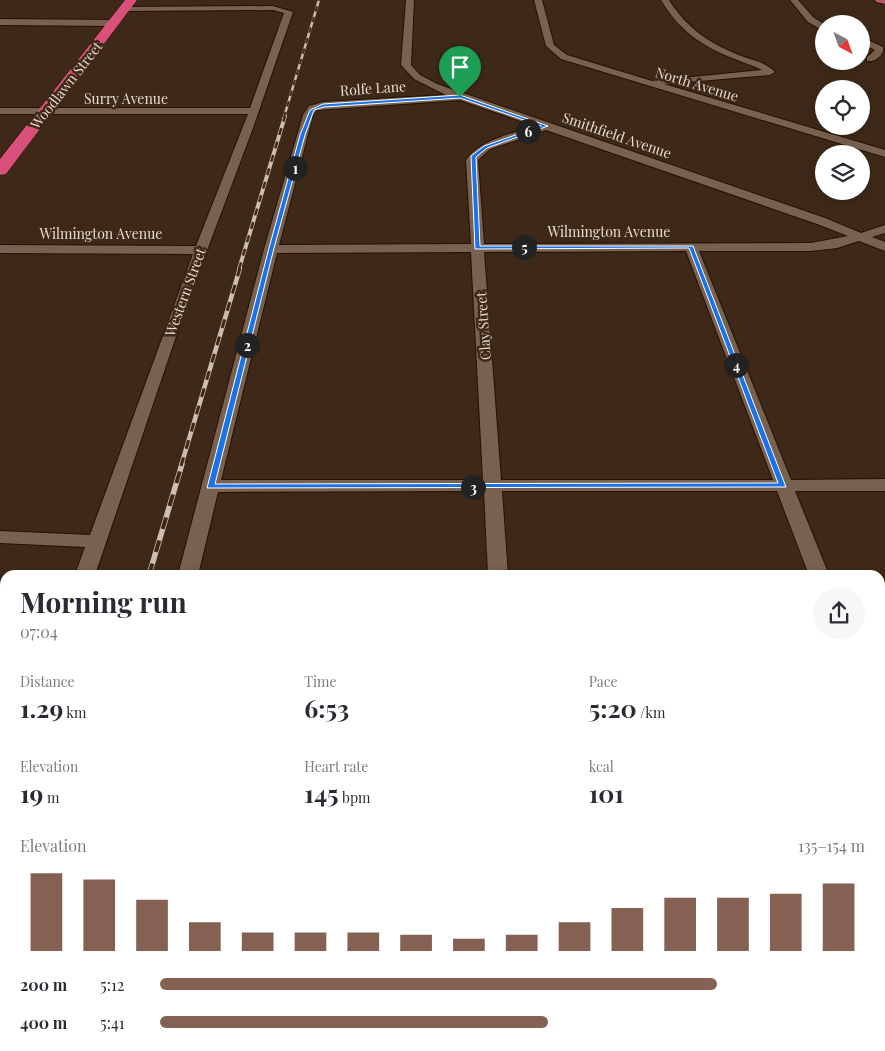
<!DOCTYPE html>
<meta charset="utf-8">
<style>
:root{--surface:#fff;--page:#f7f7f7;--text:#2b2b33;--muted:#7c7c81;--accent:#846152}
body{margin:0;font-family:"Playfair Display",serif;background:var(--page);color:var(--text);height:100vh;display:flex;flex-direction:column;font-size:19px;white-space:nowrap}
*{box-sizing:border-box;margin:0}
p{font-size:16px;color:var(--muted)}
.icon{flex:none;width:28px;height:28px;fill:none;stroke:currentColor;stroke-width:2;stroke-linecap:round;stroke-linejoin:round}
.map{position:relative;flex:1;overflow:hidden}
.sheet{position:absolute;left:0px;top:570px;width:885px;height:481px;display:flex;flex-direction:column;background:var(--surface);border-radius:15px 15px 0 0;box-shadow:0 2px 8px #0003}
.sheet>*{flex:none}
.needle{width:32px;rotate:139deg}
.tools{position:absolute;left:815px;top:15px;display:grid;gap:10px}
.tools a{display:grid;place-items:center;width:55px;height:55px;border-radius:50%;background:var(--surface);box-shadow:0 2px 8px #0003;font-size:25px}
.pin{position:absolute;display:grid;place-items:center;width:42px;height:42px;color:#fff;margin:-51px -21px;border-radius:50% 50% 50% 0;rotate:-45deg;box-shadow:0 0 5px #0007}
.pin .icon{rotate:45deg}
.km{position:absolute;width:25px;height:25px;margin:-12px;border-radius:50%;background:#222;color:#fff;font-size:14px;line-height:25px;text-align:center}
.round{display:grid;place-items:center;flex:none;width:52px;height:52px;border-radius:26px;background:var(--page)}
.head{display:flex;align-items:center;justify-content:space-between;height:85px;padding:0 20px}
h1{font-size:28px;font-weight:700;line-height:38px}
.metrics{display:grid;grid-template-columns:repeat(3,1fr);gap:8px;height:85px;padding:5px 20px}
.metrics div{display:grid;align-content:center}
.metrics b{font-size:25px;font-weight:700}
.metrics small{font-size:14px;font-weight:400}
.metrics p{font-size:14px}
.chart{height:140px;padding:10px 20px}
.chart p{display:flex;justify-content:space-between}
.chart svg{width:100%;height:90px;margin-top:5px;stroke:var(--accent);stroke-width:6}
ul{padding:0 20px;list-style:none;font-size:16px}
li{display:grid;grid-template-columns:80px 60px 1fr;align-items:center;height:38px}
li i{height:12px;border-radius:6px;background:var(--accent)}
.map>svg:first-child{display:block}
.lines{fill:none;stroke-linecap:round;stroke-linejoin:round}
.minor-casing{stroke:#251102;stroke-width:2}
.major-casing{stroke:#251102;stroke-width:2}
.highway-casing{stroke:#251102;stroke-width:1}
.minor{fill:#79614f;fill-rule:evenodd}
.major{fill:#b35769;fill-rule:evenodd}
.highway{fill:#d9507a;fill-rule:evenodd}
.rail-far4-casing{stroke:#cdbeb2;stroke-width:2.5}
.rail-far3-casing{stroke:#cdbeb2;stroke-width:4}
.rail-far2-casing{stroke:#cdbeb2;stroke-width:4.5}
.rail-far1-casing{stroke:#cdbeb2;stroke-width:5.5}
.rail-casing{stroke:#cdbeb2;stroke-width:7}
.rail-far4{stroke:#3e2918;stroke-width:2;stroke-dasharray:5.5;stroke-linecap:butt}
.rail-far3{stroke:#3e2918;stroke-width:2.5;stroke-dasharray:7;stroke-linecap:butt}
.rail-far2{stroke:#3e2918;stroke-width:3;stroke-dasharray:9;stroke-linecap:butt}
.rail-far1{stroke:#3e2918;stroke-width:4;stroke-dasharray:12;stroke-linecap:butt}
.rail{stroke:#3e2918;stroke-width:5;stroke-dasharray:16;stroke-linecap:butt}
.route{fill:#1a73e8;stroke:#fff;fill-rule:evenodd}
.labels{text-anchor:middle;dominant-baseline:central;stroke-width:5;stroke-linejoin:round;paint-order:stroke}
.far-street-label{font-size:14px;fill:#e8dacf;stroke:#3e2918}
</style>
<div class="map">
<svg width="885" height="1051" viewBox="0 0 885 1051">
<rect width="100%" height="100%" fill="#3e2918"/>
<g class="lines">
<defs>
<path id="minor" d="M 406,0 L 414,0 L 411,65 L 420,75 L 437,84 L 825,218 L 861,233 L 885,225 L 885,233 L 872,237 L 885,242 L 885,251 L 859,241 L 837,248 L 811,251 L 699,251 L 791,480 L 885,479 L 885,491 L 795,491 L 829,575 L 809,575 L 777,491 L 502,491 L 508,575 L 488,575 L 484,491 L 218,492 L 198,575 L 178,575 L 264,249 L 303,115 L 309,106 L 323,102 L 446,95 L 414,79 L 401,65 ZM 460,100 L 535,126 C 512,134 481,139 466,160 L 471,244 L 279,245 L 313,115 L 317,110 ZM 546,130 L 817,224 L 848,236 L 811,243 L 484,244 L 478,160 L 490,149 ZM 686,251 L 773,480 L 501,480 L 484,252 ZM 471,252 L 483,480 L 221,480 L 277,253 Z
M 534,0 L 542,0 L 554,45 L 567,55 L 652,81 L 762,70 C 752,65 742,62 732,58 C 700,45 679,30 661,0 L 669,0 C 688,30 712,45 744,57 C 755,61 767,63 775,72 L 770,75 L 664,84 L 885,150 L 885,157 L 561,59 L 546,46 Z
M 790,0 L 798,0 L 814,18 L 824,24 L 824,31 L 808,22 Z
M 273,6 L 293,12 L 253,128 L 188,301 L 95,575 L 75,575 L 85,547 L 0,543 L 0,531 L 90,535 L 193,254 L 0,253 L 0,245 L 196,246 L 248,114 L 0,114 L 0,108 L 250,108 L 284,13 L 273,10 L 125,11 L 121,9 L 125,7 Z
M 0,19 L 114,20 L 118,23 L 114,26 L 0,25 Z
M 861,37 L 883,47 C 885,55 874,63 867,61 L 867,57 L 875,50 L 861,43 Z
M 880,720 L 885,722 L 885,751 L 880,750 Z
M 5,770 L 5,797 L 0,799 L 0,772 Z
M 53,1046 L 83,1046 L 81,1051 L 51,1051 Z
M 513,1046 L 543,1046 L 543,1051 L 513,1051 Z"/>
<path id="major" d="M 875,0 L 885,0 L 885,4 L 876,2 Z"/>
<path id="highway" d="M 125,0 L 137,0 L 6,174 L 0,175 L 0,159 Z"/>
</defs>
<use href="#minor" class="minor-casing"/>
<use href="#major" class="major-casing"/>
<use href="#highway" class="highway-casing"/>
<use href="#minor" class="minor"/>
<use href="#major" class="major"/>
<use href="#highway" class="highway"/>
<defs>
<path id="rail-far4" d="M 284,117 L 319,0"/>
<path id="rail-far3" d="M 239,269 L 285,116"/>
<path id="rail-far2" d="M 181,466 L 240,268"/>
<path id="rail-far1" d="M 149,575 L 182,464"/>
<path id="rail" d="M 5,1051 L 6,1046"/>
</defs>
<use href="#rail-far4" class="rail-far4-casing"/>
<use href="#rail-far3" class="rail-far3-casing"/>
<use href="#rail-far2" class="rail-far2-casing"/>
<use href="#rail-far1" class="rail-far1-casing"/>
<use href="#rail" class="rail-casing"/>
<use href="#rail-far4" class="rail-far4"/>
<use href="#rail-far3" class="rail-far3"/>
<use href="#rail-far2" class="rail-far2"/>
<use href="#rail-far1" class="rail-far1"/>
<use href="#rail" class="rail"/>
</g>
<path class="route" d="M 460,95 L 548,126 L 487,148 L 476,157 L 480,246 L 693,246 L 786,487 L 207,488 L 269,248 L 300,135 L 310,110 L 323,104 ZM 460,98 L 541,126 L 484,146 L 471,156 L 475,249 L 689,248 L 778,483 L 215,484 L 274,248 L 305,135 L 314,110 L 324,107 Z"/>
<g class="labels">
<g class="far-street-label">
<text transform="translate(697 84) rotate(17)">North Avenue</text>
<text transform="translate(66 85) rotate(-52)">Woodlawn Street</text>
<text transform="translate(373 88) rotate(-4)">Rolfe Lane</text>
<text x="126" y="98">Surry Avenue</text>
<text transform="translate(617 135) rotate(19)">Smithfield Avenue</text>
<text x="609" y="231">Wilmington Avenue</text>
<text x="101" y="233">Wilmington Avenue</text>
<text transform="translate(185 292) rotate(-70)">Western Street</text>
<text transform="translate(483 326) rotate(-94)">Clay Street</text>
</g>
</g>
</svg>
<div class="tools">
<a><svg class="needle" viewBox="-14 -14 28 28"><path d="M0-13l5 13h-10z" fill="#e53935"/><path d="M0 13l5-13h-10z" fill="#7c7c81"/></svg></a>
<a><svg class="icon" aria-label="locate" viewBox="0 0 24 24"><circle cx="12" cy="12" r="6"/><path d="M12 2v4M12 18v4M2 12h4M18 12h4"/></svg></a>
<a><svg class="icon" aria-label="layers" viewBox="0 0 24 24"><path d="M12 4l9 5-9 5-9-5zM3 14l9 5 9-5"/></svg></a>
</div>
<div class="pin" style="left:460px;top:97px;background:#1e9e55"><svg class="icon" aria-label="arrive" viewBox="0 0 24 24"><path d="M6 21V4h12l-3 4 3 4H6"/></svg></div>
<b class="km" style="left:295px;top:168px">1</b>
<b class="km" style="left:247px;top:345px">2</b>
<b class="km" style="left:473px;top:487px">3</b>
<b class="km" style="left:736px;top:365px">4</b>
<b class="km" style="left:524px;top:247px">5</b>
<b class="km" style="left:528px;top:131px">6</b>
<section class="sheet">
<div class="head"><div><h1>Morning run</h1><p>07:04</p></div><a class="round"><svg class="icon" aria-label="share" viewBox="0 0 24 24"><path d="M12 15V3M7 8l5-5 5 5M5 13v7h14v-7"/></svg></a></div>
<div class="metrics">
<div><p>Distance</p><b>1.29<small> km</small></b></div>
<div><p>Time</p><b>6:53</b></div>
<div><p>Pace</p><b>5:20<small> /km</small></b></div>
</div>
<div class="metrics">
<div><p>Elevation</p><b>19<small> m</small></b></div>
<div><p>Heart rate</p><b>145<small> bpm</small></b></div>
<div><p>kcal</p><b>101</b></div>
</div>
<div class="chart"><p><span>Elevation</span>135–154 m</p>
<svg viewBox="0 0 160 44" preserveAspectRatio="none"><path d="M5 44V6M15 44V9M25 44V19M35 44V30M45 44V35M55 44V35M65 44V35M75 44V36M85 44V38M95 44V36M105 44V30M115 44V23M125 44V18M135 44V18M145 44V16M155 44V11"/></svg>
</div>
<ul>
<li><b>200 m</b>5:12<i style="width:79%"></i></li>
<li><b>400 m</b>5:41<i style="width:55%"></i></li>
</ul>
</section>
</div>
